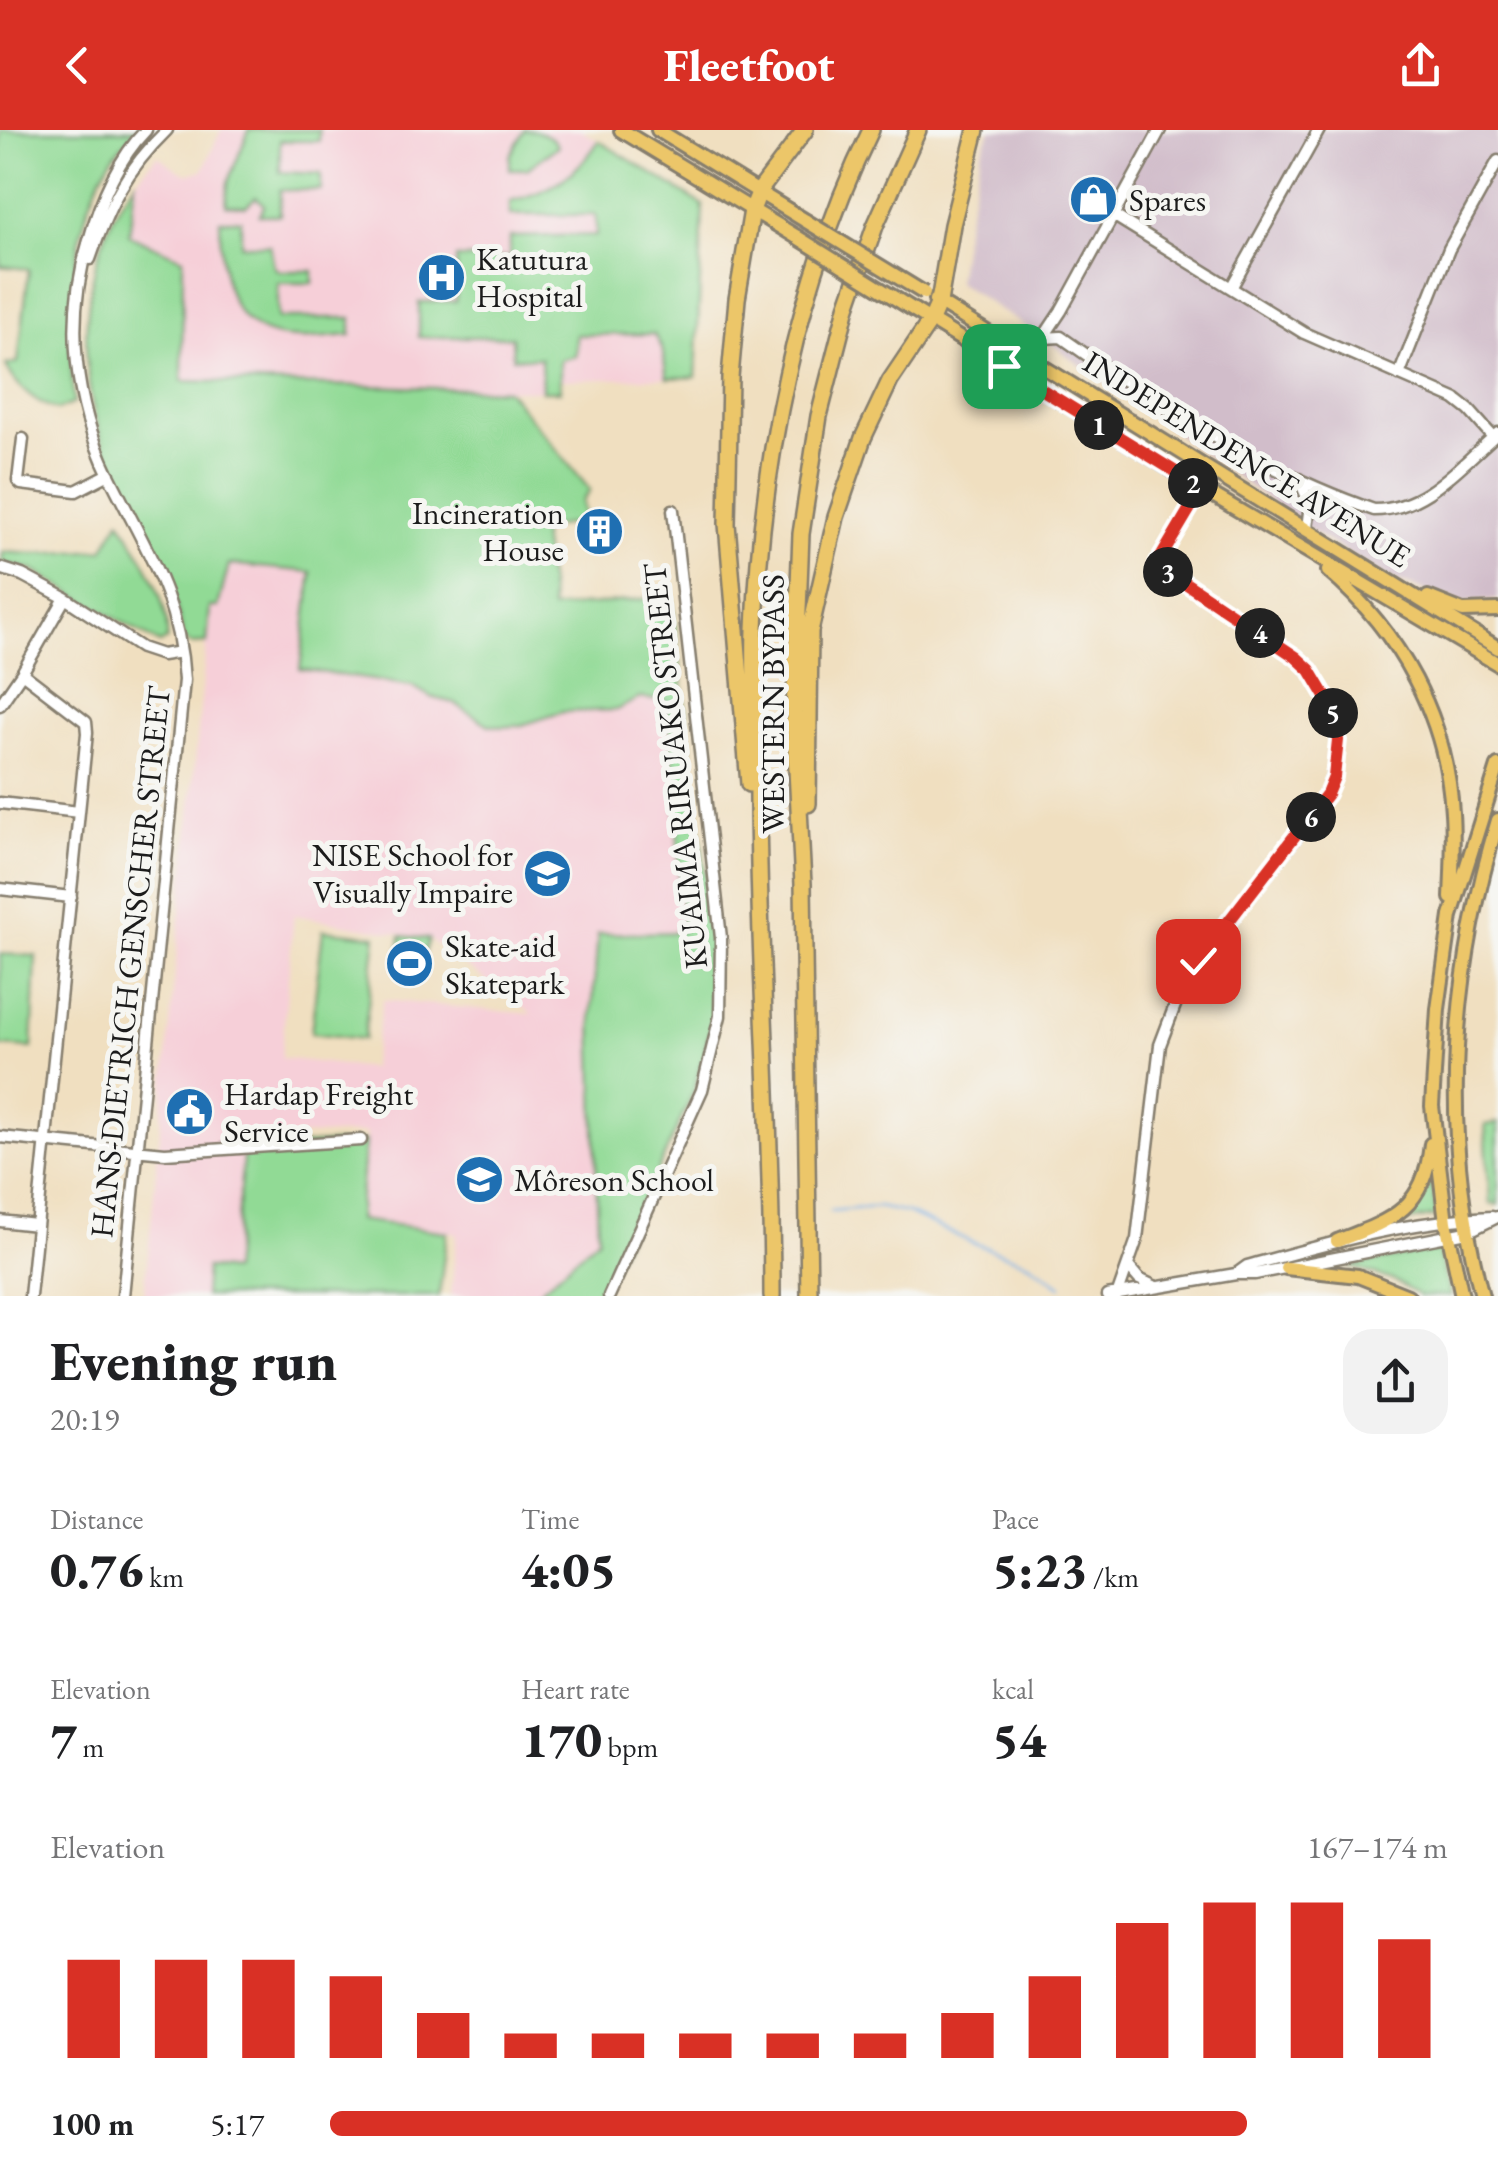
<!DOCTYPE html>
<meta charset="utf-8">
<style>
:root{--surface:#fff;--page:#f2f2f2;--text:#202124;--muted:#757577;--accent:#d93025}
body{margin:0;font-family:"EB Garamond",serif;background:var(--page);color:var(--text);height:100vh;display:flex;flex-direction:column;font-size:38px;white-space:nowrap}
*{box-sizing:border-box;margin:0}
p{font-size:32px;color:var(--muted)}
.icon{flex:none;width:55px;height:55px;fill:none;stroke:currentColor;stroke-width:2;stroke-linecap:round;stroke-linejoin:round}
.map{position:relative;height:1166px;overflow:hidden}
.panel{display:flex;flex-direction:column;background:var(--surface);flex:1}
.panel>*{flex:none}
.pin{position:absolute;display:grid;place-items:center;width:85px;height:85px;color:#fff;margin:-42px;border-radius:20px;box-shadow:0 5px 15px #0006}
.km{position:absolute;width:50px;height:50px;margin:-25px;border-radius:50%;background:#222;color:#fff;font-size:28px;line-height:50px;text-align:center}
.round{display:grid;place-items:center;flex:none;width:105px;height:105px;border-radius:30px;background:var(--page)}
.headline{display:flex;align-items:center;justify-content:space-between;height:170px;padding:0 50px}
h1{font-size:55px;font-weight:800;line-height:75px}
.metrics{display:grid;grid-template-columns:repeat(3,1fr);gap:15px;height:170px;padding:10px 50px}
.metrics div{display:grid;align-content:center}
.metrics b{font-size:50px;font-weight:800}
.metrics small{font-size:28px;font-weight:400}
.metrics p{font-size:28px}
.chart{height:280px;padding:20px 50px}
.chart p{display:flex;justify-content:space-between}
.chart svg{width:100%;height:180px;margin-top:10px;stroke:var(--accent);stroke-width:6}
ul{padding:0 50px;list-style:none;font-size:32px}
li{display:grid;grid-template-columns:160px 120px 1fr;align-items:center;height:75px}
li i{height:25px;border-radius:12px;background:var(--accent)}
header{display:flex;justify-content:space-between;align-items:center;height:130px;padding:0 50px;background:var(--accent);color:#fff;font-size:45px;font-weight:800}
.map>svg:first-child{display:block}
.built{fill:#f6cfd8;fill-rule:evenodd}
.industrial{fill:#d1bdca}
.green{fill:#91da95;stroke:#567b58;stroke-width:2.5}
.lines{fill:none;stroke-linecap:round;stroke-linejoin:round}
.stream{stroke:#74aee4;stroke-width:2.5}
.minor-casing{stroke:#867e6e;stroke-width:15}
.major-casing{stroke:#867e6e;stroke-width:18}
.highway-casing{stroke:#867e6e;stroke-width:20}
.minor{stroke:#fff;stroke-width:10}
.major{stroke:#ecc669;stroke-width:12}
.highway{stroke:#ecc669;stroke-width:15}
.major-bridge-casing{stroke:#867e6e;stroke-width:18;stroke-linecap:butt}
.major-bridge{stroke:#ecc669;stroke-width:12}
.route-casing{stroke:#fff;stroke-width:20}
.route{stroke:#d93025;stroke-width:12}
.labels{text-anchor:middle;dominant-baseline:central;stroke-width:10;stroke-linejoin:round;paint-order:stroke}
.poi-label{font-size:32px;fill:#1c1c1c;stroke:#f6f6f2;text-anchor:start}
.street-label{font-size:32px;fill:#1c1c1c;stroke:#f6f6f2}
</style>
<header><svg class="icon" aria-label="back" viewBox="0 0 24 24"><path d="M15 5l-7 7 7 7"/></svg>Fleetfoot<svg class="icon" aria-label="share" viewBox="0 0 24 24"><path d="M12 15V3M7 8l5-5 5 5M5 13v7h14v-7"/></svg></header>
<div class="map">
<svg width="1498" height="1166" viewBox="0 0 1498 1166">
<rect width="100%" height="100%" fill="#f6f6f2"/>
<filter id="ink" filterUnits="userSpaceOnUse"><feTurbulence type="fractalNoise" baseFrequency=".01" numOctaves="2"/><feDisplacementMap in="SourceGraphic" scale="20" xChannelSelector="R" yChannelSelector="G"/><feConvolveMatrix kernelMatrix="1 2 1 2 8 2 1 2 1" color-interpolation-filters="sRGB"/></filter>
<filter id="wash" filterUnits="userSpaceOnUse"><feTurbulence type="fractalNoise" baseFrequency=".0048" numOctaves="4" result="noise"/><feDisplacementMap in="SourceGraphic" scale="40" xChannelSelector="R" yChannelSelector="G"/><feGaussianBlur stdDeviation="2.25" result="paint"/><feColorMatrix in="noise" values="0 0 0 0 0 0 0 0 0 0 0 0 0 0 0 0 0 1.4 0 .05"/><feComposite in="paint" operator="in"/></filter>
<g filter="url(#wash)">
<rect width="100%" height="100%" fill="#f0dfc0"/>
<path class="built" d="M 221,0 L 581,0 L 703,75 L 696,247 L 561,250 L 560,261 L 182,251 L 183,128 L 128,105 L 135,52 L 157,25 L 181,42 L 188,44 L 203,40 Z
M 229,434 L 312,442 L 301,540 L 412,556 L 431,567 L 454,573 L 489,595 L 522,595 L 563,582 L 616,580 L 640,568 L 667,571 L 675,647 L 682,803 L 598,804 L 592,884 L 598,1108 L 537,1162 L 539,1166 L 451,1166 L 457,1103 L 358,1090 L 366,1003 L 274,1007 L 273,1016 L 244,1019 L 232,1142 L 206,1139 L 204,1166 L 144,1166 L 210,476 L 218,476 ZM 294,785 L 429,809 L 532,884 L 383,870 L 371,938 L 281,928 Z"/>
<path class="industrial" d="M 990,0 L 1498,0 L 1498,470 L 1463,473 L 1389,449 L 1307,398 L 1043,208 L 957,152 L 964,103 L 981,24 Z"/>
<path class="green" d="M 0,0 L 137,0 C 126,11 115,22 107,36 C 69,97 67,204 74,273 L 58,280 C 37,274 15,256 6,235 L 18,232 L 29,139 L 0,136 Z
M 249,0 L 319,0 L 319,11 L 280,11 L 280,42 L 321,44 L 321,60 L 280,60 L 280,85 L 259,85 L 264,75 L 256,67 L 246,76 L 226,75 L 228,52 Z
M 524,0 C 536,0 552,4 558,16 L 527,39 L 510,39 L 510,26 Z
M 599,11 L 703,75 L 696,247 L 667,248 L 662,218 L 654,204 L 576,205 L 576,226 L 560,230 L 560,261 L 542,261 L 541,228 L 513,228 L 512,207 L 419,207 L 419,172 L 456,171 L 456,128 L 510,128 L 510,107 L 596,105 L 596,85 L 510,85 L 510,71 C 551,62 576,45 599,11 Z
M 135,52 L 129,105 L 183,128 L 182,251 L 507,260 L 590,360 L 582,371 L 584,392 L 541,398 L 552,479 L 672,466 L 713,806 L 714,885 L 694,961 L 600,1166 L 539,1166 L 537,1163 L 598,1108 L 592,884 L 598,804 L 682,802 L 675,647 L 667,571 L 640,568 L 616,580 L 563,582 L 522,595 L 502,597 L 489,595 L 454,573 L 431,567 L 412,556 L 300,539 L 312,442 L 229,434 L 218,477 L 210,477 L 207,513 L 191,514 L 184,509 C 175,468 163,430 144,393 C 130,366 111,340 102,311 C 75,229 81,122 135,52 Z
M 220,90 L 241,90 L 241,115 L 270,115 L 274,137 L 279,141 L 313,141 L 313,153 L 278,153 L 278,188 L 351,188 L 351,205 C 333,206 314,209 295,208 C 225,206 221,144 220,90 Z
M 120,390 C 141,425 170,468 167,510 L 160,514 L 32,440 L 2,432 L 3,422 L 36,424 L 103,420 Z
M 323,800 L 376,806 L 364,909 L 311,903 Z
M 401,806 L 429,809 L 416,849 L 397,842 Z
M 0,824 L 36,826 L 32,918 L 0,916 Z
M 1498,993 L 1498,1075 L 1490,1073 L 1485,995 Z
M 365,1011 L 358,1090 L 447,1102 L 439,1166 L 204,1166 L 206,1138 L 232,1141 L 244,1018 Z
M 1431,1047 L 1437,1086 L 1398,1093 L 1423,1067 Z
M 1438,1120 L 1451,1166 L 1420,1166 L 1392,1150 L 1349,1136 Z"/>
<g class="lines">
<path class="stream" d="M 830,1081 L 877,1077 L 908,1083 L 971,1112 L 1031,1134 L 1061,1156"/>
</g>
</g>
<g filter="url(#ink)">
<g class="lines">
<defs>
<path id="minor" d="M 1113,85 L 1304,203 L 1455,269 L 1469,280 L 1493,307
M 90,129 C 109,75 125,41 167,0
M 1231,158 L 1319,0
M 1043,208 L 1061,207 C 1154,273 1265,343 1374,380 C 1426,380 1461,334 1498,303
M 1021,222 L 1043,208 L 1061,181 L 1160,0
M 1399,245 L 1449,119 L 1498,31
M 23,309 L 18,351 L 21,354 L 76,361 L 109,344
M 1299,349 L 1310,374 L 1307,398
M 0,438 L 22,445 L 65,468 L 141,518 L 162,525 L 181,522
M 22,543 L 86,592 L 87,603 L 30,1166
M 0,575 L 22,543 L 65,468
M 0,673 L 79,682
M 0,759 L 71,767
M 0,1007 L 165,1023 L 361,1010
M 0,1091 L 36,1095
M 1128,1136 L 1139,1149 L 1154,1156
M 1236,1144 L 1247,1136 C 1327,1114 1409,1090 1492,1087
M 123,1166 L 184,550 C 179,464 145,419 109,345 C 74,273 65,190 88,114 C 99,73 116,31 146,0
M 609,1166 L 702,960 L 720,886 L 721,808 L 673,380
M 1107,1166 L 1236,1144 L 1255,1144 L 1467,1102 L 1497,1087
M 1117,1166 L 1137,1109 L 1160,915 L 1177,870 L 1198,831 L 1315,683 C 1351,627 1343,572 1296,527 L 1157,434 L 1201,358"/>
<path id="major" d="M 621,0 L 797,107
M 658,0 L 806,91
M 935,170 L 1498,518
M 914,180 L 1201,358 L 1498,534
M 1328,441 C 1400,502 1447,588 1452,683 C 1454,711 1452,740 1451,768
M 1428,467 L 1463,481 L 1498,480
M 1337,1111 C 1392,1090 1424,1080 1431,1014
M 1286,1138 L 1358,1146 L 1408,1166
M 1462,1166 L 1446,1092 L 1432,976 L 1438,879 L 1451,786 L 1498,636
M 1482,1166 C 1440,1007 1451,846 1498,690"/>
<path id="highway" d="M 749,654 L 727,394 L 730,247 L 737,169 L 752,80 L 760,60 L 805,0
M 808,674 L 810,501 L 836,387 L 863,308 L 890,251 L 931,190 L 939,172 L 952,95 L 976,0
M 772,1166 C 772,1002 759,838 758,673 C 758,615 753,557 755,499 C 761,333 797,150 871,0
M 809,1166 L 803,754 L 794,583 L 801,404 L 819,286 L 847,177 L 875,96 L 918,0"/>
</defs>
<use href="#minor" class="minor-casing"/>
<use href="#major" class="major-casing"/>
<use href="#highway" class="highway-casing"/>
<use href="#minor" class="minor"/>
<use href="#major" class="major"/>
<use href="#highway" class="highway"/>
<defs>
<path id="major-bridge" d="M 806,91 L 924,163
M 797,107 L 914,180"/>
</defs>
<use href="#major-bridge" class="major-bridge-casing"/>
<use href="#major-bridge" class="major-bridge"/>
</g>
</g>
<g class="lines" filter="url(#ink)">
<defs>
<path id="route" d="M 1004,236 L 1202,358 L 1157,434 L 1296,527 L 1310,540 L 1332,577 L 1338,610 L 1334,647 L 1327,664 L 1198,831"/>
</defs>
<use href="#route" class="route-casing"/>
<use href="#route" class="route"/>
</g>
<defs>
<symbol id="shop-disc" viewBox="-11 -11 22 22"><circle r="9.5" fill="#1f6fb2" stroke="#f6f6f2"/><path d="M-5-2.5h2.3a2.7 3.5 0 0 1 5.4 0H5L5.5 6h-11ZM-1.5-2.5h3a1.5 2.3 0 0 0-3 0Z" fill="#fff"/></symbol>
<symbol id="hospital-disc" viewBox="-11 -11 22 22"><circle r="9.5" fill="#1f6fb2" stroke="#f6f6f2"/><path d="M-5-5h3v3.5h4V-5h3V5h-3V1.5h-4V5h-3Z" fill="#fff"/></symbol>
<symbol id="building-disc" viewBox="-11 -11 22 22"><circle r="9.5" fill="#1f6fb2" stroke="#f6f6f2"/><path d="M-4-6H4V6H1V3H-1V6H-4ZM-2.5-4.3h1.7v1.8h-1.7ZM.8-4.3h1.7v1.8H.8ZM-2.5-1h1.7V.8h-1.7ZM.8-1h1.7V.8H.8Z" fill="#fff"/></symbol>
<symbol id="school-disc" viewBox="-11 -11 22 22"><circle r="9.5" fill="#1f6fb2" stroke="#f6f6f2"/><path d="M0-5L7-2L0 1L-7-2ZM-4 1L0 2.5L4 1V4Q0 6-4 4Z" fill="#fff"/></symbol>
<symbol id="stadium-disc" viewBox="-11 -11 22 22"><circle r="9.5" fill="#1f6fb2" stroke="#f6f6f2"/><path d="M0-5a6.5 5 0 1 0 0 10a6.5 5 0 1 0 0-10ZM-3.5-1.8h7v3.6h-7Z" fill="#fff"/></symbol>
<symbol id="civic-disc" viewBox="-11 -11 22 22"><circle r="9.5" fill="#1f6fb2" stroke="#f6f6f2"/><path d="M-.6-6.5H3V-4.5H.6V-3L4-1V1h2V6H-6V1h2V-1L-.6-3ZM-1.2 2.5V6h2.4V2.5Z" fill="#fff"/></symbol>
</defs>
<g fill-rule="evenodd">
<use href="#shop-disc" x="1066" y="42" width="55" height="55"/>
<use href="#hospital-disc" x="414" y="120" width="55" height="55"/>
<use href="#building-disc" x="572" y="374" width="55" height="55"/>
<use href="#school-disc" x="520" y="716" width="55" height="55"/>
<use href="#stadium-disc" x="382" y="806" width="55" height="55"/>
<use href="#civic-disc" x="162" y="954" width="55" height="55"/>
<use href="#school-disc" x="452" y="1022" width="55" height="55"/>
</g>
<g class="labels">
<g class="poi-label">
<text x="1129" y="70">Spares</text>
<text x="476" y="129">Katutura<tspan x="476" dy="37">Hospital</tspan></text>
<text x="564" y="383" text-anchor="end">Incineration<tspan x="564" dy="37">House</tspan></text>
<text x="513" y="725" text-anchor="end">NISE School for<tspan x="513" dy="37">Visually Impaire</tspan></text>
<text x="445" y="816">Skate-aid<tspan x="445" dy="37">Skatepark</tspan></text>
<text x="224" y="964">Hardap Freight<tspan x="224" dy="37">Service</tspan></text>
<text x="514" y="1050">Môreson School</text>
</g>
<g class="street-label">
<text transform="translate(1247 329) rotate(32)">INDEPENDENCE AVENUE</text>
<text transform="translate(773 574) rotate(-90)">WESTERN BYPASS</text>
<text transform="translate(675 636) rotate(-96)">KUAIMA RIRUAKO STREET</text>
<text transform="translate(130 832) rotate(-84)">HANS-DIETRICH GENSCHER STREET</text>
</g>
</g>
</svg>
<div class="pin" style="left:1004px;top:236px;background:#1e9e55"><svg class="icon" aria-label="arrive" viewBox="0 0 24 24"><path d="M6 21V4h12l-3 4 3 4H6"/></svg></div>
<div class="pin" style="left:1198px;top:831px;background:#d93025"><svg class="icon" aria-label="check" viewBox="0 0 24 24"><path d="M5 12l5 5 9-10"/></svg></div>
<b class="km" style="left:1099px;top:295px">1</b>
<b class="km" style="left:1193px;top:353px">2</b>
<b class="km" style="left:1168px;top:442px">3</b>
<b class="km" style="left:1260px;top:503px">4</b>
<b class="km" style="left:1333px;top:583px">5</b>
<b class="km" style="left:1311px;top:687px">6</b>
</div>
<section class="panel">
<div class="headline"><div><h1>Evening run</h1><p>20:19</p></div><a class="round"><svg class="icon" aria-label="share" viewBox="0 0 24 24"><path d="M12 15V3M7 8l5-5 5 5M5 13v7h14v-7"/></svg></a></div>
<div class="metrics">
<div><p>Distance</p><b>0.76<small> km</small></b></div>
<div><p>Time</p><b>4:05</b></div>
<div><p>Pace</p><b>5:23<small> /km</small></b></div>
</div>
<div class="metrics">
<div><p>Elevation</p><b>7<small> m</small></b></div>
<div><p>Heart rate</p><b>170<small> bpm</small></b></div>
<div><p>kcal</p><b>54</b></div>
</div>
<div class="chart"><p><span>Elevation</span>167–174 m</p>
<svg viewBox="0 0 160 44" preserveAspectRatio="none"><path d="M5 44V20M15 44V20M25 44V20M35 44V24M45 44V33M55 44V38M65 44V38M75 44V38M85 44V38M95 44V38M105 44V33M115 44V24M125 44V11M135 44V6M145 44V6M155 44V15"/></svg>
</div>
<ul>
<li><b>100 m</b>5:17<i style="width:82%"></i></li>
</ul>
</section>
